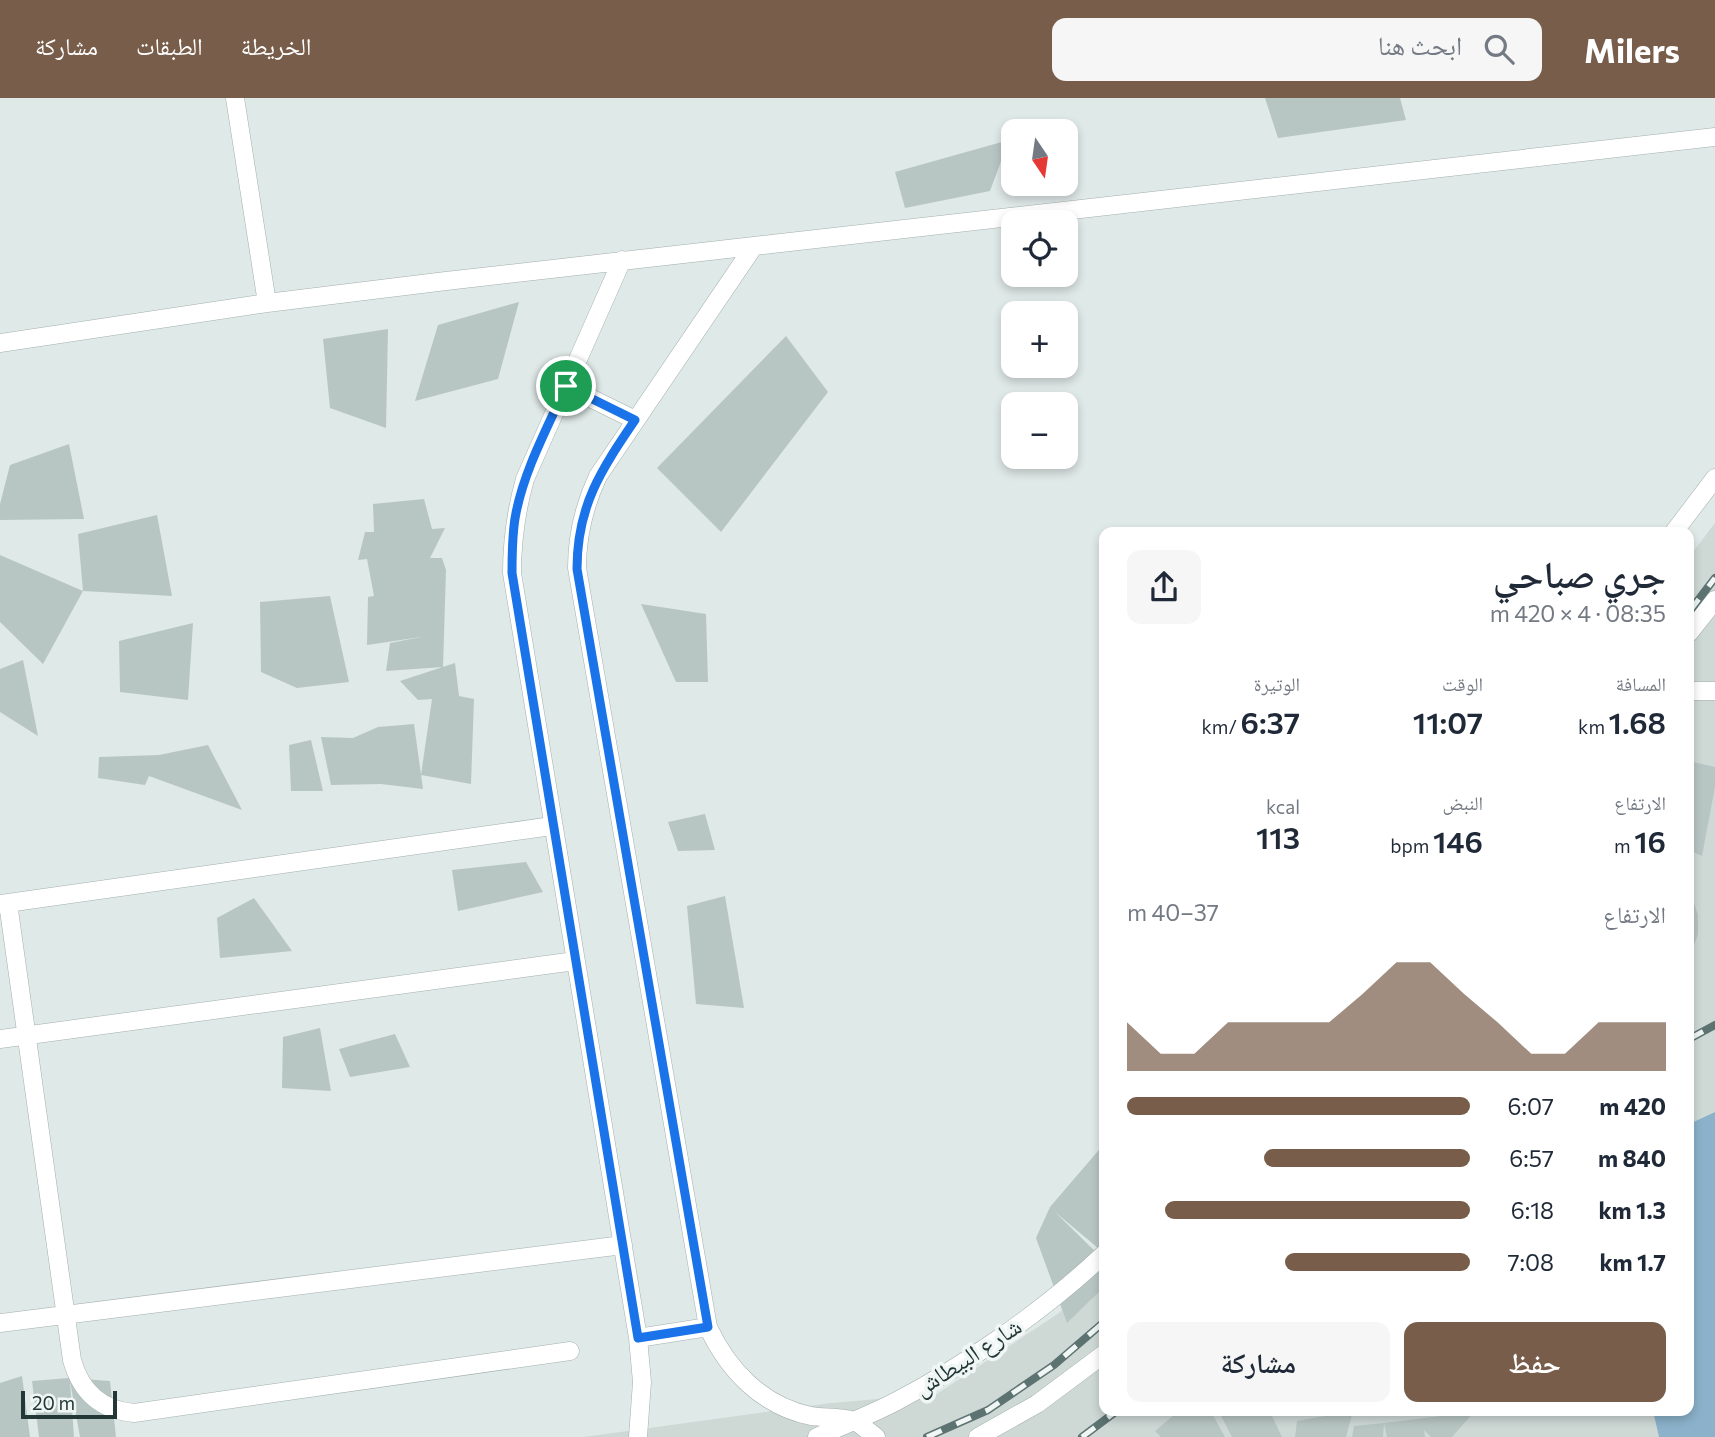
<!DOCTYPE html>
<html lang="ar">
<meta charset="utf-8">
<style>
:root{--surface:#fff;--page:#f6f6f7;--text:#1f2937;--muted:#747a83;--accent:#785e4a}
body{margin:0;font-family:Commissioner,"Noto Naskh Arabic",sans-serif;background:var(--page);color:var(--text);direction:rtl;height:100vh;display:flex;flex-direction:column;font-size:26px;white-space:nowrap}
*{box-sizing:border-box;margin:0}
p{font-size:23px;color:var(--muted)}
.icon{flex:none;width:38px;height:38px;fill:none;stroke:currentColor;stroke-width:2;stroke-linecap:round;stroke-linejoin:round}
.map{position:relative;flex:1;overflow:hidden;direction:ltr}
.sheet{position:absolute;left:1099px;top:429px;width:595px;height:889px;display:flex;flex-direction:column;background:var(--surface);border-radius:14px;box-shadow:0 4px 10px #0003;direction:rtl}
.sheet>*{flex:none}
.needle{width:46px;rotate:167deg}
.controls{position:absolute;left:1001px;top:21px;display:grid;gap:14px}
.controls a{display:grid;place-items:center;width:77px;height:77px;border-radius:14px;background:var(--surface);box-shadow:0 4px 10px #0003;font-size:35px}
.scale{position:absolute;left:21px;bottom:18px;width:96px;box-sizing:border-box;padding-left:7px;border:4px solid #223736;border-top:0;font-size:19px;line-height:24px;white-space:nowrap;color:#223736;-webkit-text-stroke:5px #eff6f4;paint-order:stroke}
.pin{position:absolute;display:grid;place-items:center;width:60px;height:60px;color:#fff;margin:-30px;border:4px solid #fff;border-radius:50%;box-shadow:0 2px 7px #0007}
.round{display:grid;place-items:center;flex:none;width:74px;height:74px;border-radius:14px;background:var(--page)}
.overview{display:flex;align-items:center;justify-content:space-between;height:119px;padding:0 28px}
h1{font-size:38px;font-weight:600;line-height:52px}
.figures{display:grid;grid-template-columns:repeat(3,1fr);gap:10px;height:119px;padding:7px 28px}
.figures div{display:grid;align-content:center}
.figures b{font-size:30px;font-weight:600}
.figures small{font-size:19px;font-weight:400}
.figures p{font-size:19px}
.chart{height:196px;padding:14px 28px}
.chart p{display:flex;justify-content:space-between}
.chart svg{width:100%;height:126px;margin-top:7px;fill:var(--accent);opacity:.7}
.primary-button{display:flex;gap:14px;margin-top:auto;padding:14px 28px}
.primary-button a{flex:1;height:80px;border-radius:14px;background:var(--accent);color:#fff;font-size:28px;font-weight:600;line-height:80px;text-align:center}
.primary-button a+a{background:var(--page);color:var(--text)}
ul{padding:0 28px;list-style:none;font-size:23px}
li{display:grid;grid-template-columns:112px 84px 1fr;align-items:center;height:52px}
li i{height:18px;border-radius:9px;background:var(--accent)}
header{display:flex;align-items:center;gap:42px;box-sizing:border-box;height:98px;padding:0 35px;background:var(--accent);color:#fff}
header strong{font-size:33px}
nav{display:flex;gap:38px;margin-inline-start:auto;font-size:24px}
.search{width:490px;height:63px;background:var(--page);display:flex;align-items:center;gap:18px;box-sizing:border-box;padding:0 24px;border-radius:14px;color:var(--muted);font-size:26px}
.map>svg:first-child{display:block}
.built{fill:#ced9d6}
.water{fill:#8bb2ca}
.building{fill:#b8c6c3}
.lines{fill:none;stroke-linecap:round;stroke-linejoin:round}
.lane-casing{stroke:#a3b0ae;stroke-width:19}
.lane{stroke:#fff;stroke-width:18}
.rail-casing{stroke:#5c7372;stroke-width:8}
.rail{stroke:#eff6f4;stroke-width:5;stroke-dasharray:16;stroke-linecap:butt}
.route-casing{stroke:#fff;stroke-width:14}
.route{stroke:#1a73e8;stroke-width:9}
.labels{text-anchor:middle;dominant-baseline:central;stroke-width:7;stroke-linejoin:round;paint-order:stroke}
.street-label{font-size:24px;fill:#223736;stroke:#eff6f4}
</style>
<header>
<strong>Milers</strong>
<div class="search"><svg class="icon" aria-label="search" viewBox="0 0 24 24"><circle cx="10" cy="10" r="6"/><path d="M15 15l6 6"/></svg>ابحث هنا</div>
<nav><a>الخريطة</a><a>الطبقات</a><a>مشاركة</a></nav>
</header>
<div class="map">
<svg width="1715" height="1339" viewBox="0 0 1715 1339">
<rect width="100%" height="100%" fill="#dfe9e7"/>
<path class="built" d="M 1715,425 L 1715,1014 L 1689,1026 L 1689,459 Z
M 1104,1170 L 1104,1312 L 1653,1312 L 1659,1339 L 584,1339 L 831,1305 L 937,1296 L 1059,1215 Z"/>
<path class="water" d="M 1715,1014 L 1715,1339 L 1659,1339 L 1653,1313 L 1689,1312 L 1689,1026 Z"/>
<path class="building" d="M 1265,0 L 1400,0 L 1406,22 L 1278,40 Z
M 1009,42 L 990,93 L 905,110 L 895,74 Z
M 519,204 L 498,281 L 415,303 L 438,227 Z
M 388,231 L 386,330 L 330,310 L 323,241 Z
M 786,238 L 828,294 L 721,434 L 657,370 Z
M 69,346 L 84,421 L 0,422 L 0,406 L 10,367 Z
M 424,401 L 432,431 L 445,430 L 430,460 L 442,460 L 446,472 L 443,569 L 386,573 L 390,545 L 421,539 L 367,547 L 368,499 L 374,498 L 367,461 L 358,462 L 365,434 L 374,434 L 373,406 Z
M 157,417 L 172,498 L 83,493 L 78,436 Z
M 0,457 L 83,493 L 43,566 L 0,524 Z
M 330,498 L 349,584 L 297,590 L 261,574 L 260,504 Z
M 641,506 L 706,516 L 708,584 L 676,584 Z
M 193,525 L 188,602 L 120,594 L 119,543 Z
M 23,562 L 38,638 L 0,614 L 0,571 Z
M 455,565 L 459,598 L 474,601 L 471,686 L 421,677 L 432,601 L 418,602 L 400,583 Z
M 414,626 L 423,691 L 381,686 L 331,687 L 321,639 L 353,640 L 378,629 Z
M 311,642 L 323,693 L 291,693 L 289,647 Z
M 208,647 L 242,712 L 149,678 L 145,687 L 98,680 L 99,659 L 159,657 Z
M 1689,663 L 1715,669 L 1715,689 L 1702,758 L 1689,752 Z
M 705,716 L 715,752 L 678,753 L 668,724 Z
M 526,764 L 543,794 L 458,813 L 452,772 Z
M 1689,791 L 1698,817 L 1698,836 L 1689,860 Z
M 725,798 L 744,910 L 696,906 L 687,808 Z
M 254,800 L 292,853 L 220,860 L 217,820 Z
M 320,930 L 331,993 L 282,990 L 283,939 Z
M 395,936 L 410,969 L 350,979 L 339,951 Z
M 1104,1046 L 1104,1155 L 1055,1114 L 1104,1162 L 1104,1189 L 1067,1225 L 1036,1140 L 1050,1109 Z
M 22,1278 L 30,1339 L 0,1339 L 0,1285 Z
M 69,1280 L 110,1283 L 116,1339 L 80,1339 L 70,1283 L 74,1339 L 39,1339 L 32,1283 Z
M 1180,1312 L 1210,1312 L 1225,1339 L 1161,1339 L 1155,1333 Z
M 1218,1312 L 1269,1312 L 1282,1339 L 1232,1339 Z
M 1353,1313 L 1346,1339 L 1295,1339 L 1297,1323 Z
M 1474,1314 L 1452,1339 L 1431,1339 L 1424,1332 L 1425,1339 L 1387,1339 L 1384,1325 Z
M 1384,1325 L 1383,1339 L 1352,1339 L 1354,1328 Z"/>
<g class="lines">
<defs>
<path id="lane" d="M 235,0 L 267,205
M 754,148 L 598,378 C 584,408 577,437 577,470 L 708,1229 C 728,1272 762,1308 811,1318 C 822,1320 846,1319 854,1323 C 861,1326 869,1334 876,1339
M 622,162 L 525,381 C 516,413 512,442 512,475 L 638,1240 L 642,1284 L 638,1339
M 0,245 L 267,205 L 446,183 L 1715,39
M 566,288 L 635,322
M 1674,434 L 1715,380
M 1689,535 L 1715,502
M 1689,593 L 1715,593
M 8,805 L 72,1262 C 81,1294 101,1312 134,1315 L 570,1253
M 0,806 L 552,728
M 0,941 L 575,863
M 0,1225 L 623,1147
M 638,1240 L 708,1229
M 817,1339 C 843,1327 870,1317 895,1304 C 966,1267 1046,1211 1104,1156
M 978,1339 L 1037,1306 L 1104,1256"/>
</defs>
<use href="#lane" class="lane-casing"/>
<use href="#lane" class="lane"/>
<defs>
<path id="rail" d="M 1689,514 L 1715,480
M 1689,941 L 1715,927
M 927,1339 L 988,1312 L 1054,1267 L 1104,1224
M 1082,1339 L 1118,1312"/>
</defs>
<use href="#rail" class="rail-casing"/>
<use href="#rail" class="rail"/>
</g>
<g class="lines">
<defs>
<path id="route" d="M 566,288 L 635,322 C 601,372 577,408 577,471 L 708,1229 L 638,1240 L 512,475 C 512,455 512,434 516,415 C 525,370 548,329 566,288 Z"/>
</defs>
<use href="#route" class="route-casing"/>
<use href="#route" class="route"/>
</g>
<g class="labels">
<g class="street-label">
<text transform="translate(967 1258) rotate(-33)">شارع البيطاش</text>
</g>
</g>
</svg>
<div class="controls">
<a><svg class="needle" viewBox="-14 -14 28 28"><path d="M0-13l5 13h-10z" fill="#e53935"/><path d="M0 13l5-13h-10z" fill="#747a83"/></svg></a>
<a><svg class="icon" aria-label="locate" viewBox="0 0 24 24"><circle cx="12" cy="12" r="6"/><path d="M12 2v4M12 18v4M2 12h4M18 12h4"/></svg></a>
<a>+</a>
<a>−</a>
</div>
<div class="scale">20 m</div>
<div class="pin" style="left:566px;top:288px;background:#1e9e55"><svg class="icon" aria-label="arrive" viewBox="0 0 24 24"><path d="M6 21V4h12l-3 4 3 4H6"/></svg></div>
<section class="sheet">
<div class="overview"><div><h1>جري صباحي</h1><p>08:35 · 4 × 420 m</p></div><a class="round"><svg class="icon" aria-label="share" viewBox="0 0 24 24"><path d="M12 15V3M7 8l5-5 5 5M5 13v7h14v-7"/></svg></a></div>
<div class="figures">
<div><p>المسافة</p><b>1.68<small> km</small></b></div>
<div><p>الوقت</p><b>11:07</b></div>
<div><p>الوتيرة</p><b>6:37<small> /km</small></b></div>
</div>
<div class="figures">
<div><p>الارتفاع</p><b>16<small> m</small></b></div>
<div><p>النبض</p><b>146<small> bpm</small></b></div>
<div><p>kcal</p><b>113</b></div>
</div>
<div class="chart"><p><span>الارتفاع</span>37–40 m</p>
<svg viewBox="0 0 160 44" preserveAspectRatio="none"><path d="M0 44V27L10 38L20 38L30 27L40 27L50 27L60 27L70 17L80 6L90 6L100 17L110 27L120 38L130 38L140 27L150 27L160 27V44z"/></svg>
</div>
<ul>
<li><b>420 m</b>6:07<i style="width:100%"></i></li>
<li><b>840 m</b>6:57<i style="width:60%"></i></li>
<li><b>1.3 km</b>6:18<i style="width:89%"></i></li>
<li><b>1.7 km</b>7:08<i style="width:54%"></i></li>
</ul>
<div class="primary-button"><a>حفظ</a><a>مشاركة</a></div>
</section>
</div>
